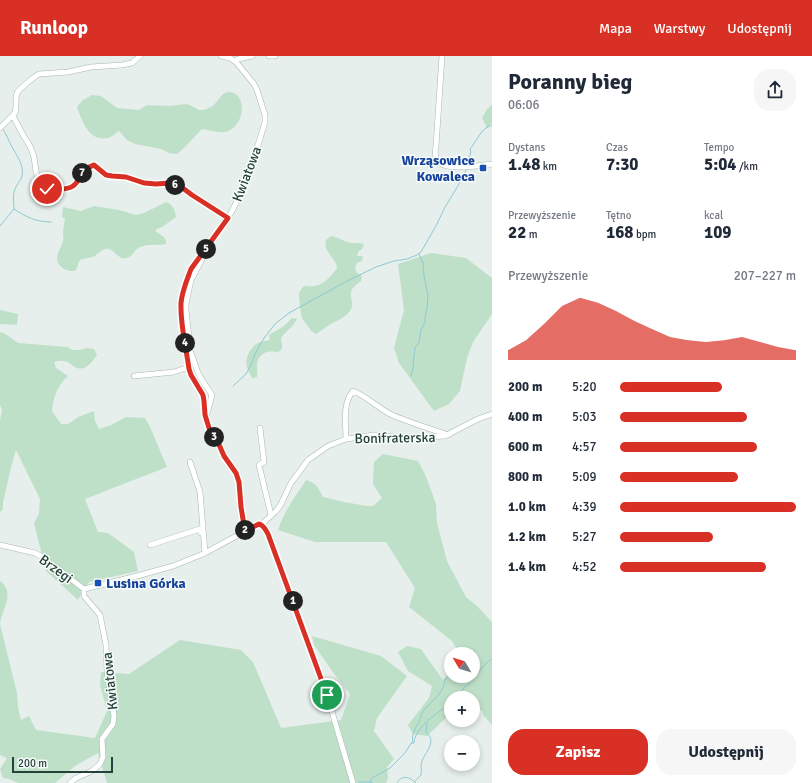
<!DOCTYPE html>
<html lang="pl">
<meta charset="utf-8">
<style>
:root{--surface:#fff;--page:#f6f6f7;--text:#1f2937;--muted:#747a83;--accent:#d93025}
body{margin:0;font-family:Signika,sans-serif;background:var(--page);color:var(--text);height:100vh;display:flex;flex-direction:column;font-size:15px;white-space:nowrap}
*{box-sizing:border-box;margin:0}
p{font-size:13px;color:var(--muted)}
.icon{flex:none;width:22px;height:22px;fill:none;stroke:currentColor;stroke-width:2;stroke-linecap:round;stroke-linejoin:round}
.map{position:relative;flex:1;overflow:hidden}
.side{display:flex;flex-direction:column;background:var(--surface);width:320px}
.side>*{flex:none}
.needle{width:26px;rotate:308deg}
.tools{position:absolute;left:444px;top:591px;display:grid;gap:8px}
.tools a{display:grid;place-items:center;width:36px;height:36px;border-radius:50%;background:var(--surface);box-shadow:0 2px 6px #0003;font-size:20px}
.scale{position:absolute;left:12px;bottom:10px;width:101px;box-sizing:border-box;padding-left:4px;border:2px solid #24423a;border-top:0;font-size:11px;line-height:14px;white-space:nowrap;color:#24423a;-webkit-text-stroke:3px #f7fbf9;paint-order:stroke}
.pin{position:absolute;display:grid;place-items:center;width:34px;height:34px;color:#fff;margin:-17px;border:2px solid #fff;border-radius:50%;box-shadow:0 1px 4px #0007}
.km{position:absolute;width:20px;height:20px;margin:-10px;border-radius:50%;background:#222;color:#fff;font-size:11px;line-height:20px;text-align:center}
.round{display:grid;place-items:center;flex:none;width:42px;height:42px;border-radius:16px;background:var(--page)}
.headline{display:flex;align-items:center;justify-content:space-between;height:68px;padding:0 16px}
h1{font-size:22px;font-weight:800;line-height:30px}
.metrics{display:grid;grid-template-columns:repeat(3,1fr);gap:6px;height:68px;padding:4px 16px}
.metrics div{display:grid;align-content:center}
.metrics b{font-size:17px;font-weight:800}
.metrics small{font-size:11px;font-weight:400}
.metrics p{font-size:11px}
.chart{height:112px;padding:8px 16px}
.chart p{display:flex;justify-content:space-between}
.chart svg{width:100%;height:72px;margin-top:4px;fill:var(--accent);opacity:.7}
.button{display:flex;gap:8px;margin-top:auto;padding:8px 16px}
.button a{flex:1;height:46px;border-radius:16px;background:var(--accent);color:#fff;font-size:16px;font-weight:800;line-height:46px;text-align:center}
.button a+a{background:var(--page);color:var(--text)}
ul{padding:0 16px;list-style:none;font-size:13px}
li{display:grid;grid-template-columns:64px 48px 1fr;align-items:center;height:30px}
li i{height:10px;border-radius:5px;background:var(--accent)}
header{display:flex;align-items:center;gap:24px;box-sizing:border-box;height:56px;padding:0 20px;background:var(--accent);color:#fff}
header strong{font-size:19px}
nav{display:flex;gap:22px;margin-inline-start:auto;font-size:14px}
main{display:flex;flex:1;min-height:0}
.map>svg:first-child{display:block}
.green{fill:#bfe0c8}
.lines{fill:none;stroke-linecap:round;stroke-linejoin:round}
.stream{stroke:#8ec9d4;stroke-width:1}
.minor-casing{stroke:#a8b8b2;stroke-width:6}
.minor{stroke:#fff;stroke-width:5}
.route-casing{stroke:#fff;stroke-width:8}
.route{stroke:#d93025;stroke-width:5}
.transit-dot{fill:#1a4fb4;stroke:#f7fbf9;stroke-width:1.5}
.labels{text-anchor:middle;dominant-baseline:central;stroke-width:3;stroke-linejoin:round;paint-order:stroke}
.transit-label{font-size:14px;font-weight:bold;fill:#164399;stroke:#f7fbf9;text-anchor:end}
.street-label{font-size:14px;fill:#24423a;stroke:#f7fbf9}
</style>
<header>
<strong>Runloop</strong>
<nav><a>Mapa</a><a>Warstwy</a><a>Udostępnij</a></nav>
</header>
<main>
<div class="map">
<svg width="492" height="727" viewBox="0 0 492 727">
<rect width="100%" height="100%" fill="#e6efeb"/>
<path class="green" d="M 228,36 C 249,36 245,73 224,76 C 217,77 209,74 202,73 L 184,92 L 177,98 L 169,97 L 161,93 L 135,88 L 127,84 L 119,75 C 116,77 112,81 108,82 C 89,86 82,65 77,51 L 83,44 L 92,39 L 101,40 L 117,52 L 139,54 L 147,49 L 170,50 L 186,48 L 190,49 L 199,54 L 204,54 L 213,50 L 223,38 Z
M 492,49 L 492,67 L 487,72 L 482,62 L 487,53 Z
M 166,146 C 173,148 175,155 176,161 L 162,171 L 157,173 L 155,175 L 164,181 L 166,185 L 166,188 C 157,190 147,187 138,192 C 134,195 132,201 127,202 C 119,205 115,194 108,193 C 103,192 99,197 95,200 C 91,202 84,202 80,204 C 78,206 78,212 75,215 C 65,216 54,209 58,197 C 59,193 62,190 63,185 C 64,184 63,180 63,179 C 63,174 64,168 65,163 L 62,161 L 63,151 L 81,155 L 94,150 L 119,154 L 136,159 L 144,157 Z
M 331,180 C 337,181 342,184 347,186 C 353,188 358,186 364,188 L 362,193 L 358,196 L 357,200 L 363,200 L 362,205 L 357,207 L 355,212 L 357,217 L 362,220 L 361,225 C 359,227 356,228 354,231 C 346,239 356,245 350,255 C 345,262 336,265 329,269 C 325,272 321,275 316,278 C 311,276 310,273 307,269 C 306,267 304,266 303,264 C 301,262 299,241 299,238 C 300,234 302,232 304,230 C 308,230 311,231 314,230 C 324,229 332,219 337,212 C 336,201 323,197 326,184 Z
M 431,197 L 466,202 L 492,222 L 492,257 L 490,261 L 473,286 L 467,302 L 460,335 L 449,348 L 434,355 L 399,307 L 394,292 L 404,254 L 398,208 Z
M 0,254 L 18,258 L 17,269 L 0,268 Z
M 292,262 L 297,263 C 293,271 286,275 281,282 L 282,288 L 282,293 L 278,296 C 275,296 271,295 268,296 C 261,297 256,304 257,311 C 257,315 258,317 257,321 L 252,322 C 251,319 249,317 248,314 C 243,304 250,290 260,286 C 263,285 267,285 270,284 L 269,279 L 284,270 Z
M 0,276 C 7,277 12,284 19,287 L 67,291 L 73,294 L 80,294 L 87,292 L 94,293 L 97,299 C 93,305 86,315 77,312 C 75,312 74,310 72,309 C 66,304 61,304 54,306 L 56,312 L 68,320 C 57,330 53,342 52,355 L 61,368 L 68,368 L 78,361 L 94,355 L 95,365 L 99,373 L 111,369 L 126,361 L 145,362 L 150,371 L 167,411 L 85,443 L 98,476 L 108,477 L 134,496 L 138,515 L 89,526 L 78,544 L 46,515 L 34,467 L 39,458 L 40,443 L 16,394 L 10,415 L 6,434 L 3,446 L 3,453 L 0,456 L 0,364 L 2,354 L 0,349 Z
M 383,398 L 418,405 L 425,418 L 436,448 L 437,467 L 447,505 L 466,541 L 477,550 L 492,566 L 492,669 L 484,660 L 482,655 L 473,648 L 473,642 L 451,642 L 451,657 L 427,680 L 413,678 L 408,669 L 429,642 L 432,630 L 408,615 L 398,596 L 407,590 L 421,593 L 443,624 L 451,615 L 451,620 L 473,620 L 473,598 L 460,598 L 452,585 L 409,551 L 415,532 L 386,486 L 315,486 L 278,474 C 284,455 296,440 306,424 C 316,426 319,433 323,441 L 344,446 L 367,450 L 373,450 L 382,442 L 373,428 L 374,406 Z
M 0,525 C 16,537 2,552 0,568 L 17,637 L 18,651 L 21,664 L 29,660 L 36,674 L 95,682 L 107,655 L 100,629 L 101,616 L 129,618 L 180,584 L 241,594 L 253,606 L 281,672 L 341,664 L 350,638 L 335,619 L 314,589 L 312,580 L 381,600 L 407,620 L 377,662 L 374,675 L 394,703 L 387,711 L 388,722 L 386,727 L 107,727 L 98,697 L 75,710 L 55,727 L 18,727 L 9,723 L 3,722 L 0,713 L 7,702 L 0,699 Z"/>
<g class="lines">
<path class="stream" d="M 467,107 L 471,96 L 470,93 C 475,87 480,76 486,72 C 488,71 490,70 492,69
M 14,153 C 26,161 36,166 51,166
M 0,170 L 14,153 C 14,146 12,138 16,131 C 17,129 19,126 21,123 C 26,110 16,99 11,89 C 8,83 6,77 2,72
M 411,320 L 413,312 L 414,300 L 415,292 L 419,286 L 421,274 L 425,266 L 425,261 L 427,252 L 428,240 L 424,220 L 423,207 L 419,198
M 233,330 L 246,318 L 250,311 L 255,298 L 264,282 L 275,268 L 289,257 L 347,225 L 376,211 L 394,205 L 407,203 L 417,199 L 421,196 L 437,168 L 444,153 L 462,123 L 466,114
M 473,598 L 475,595
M 458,642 L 461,639 C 461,636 461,635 463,633 C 464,631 466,630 468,629 C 477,621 481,609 492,603
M 413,687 C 411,679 415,672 419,666 C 421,662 421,658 424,654 C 431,645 445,637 445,623 L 451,619
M 370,726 L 372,722 L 390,712 L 403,699 L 407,694 L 410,689 L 411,687 L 414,687 C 414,675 432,660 443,653 C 446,652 448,651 451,648
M 414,726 L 421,719 C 422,714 420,709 422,705 C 424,699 434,688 430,681 C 429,679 427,678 426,676 L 427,667
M 359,727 L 359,726 L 370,726 L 373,727
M 397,727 C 402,718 410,721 416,727"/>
<defs>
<path id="minor" d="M 221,0 L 230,2 L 236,6 L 254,28 L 257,34 L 265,59 L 265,66 L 259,86 L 236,147 L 231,157 L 191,213 C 186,224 182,235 181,247 C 180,268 186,291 189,313 L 191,319 L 203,339 L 204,345 L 205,359 L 210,375 L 217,384 L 224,400 L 237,417 L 239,426 L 241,451 L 245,475
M 269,0 L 275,0
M 442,0 L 436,90 C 435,95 434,101 438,105 C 445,116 480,109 492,108
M 234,5 L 238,3 L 252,0
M 13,60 C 16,66 20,73 23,79 C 26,84 30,89 32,95 C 35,102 35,109 36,116 C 41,134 54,137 70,131 C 80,128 80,113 94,109 L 106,119 L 126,121 L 144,127 L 157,128 L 170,127 L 180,130 L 192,139 L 228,162
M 0,72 L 15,57 C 17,50 15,43 17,37 C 19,33 35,20 39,18 L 68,16 L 91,11 L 122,9 L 132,7 L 140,0
M 202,203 L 191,224 L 186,248 L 186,254 L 189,282 L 189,289 L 190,294 L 198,317 L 202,324 L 212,339 L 206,361
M 134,320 L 174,316 L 189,311
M 260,372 L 264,406 L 259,409 L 271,459
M 346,383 C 346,368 342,348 353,335 C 366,340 377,351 390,358 C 408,366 428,372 448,379
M 190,406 L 200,436 L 205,497
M 261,469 L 276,455 L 280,450 L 291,427 L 308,404 L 328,390 L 346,383 L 374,379 L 406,382 L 445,380 L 478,363 L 492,358
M 261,469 L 265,472 L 268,478 L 327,639 L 353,727
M 0,489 L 35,497 L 42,501 L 84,533 L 137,520 L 173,510 L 203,498 L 257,469 L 261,469
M 150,489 L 200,473 L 201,477
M 70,727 L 76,722 L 92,715 L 100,708 L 103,701 L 102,683 L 113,668 L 114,660 L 107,615 L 106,589 L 100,559 L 84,540 L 84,533"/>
</defs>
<use href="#minor" class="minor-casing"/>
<use href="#minor" class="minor"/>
</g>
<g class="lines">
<defs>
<path id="route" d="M 47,133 C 52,134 55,134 60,133 C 64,133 70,132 73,130 C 82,123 81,113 94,109 L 106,119 L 112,120 L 126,121 L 144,127 L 156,128 L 170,127 L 180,130 L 192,139 L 228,162 L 191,213 C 187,224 182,235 181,247 C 180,268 186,291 189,313 L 191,319 L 203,339 L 204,345 L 205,359 L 210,375 L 217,384 L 224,400 L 236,417 L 239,426 L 241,451 L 245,475 L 259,468 C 263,469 266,474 268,478 L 327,639"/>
</defs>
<use href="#route" class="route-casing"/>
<use href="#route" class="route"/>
</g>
<g class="transit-dot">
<rect x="479" y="108" width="8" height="8" rx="2"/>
<rect x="94" y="523" width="8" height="8" rx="2"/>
</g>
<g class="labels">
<g class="transit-label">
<text x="475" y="104">Wrząsowice<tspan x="475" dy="16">Kowaleca</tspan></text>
<text x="106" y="527" text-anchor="start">Lusina Górka</text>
</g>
<g class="street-label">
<text transform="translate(247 118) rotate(-69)">Kwiatowa</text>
<text transform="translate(395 382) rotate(-1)">Bonifraterska</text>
<text transform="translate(56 513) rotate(36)">Brzegi</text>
<text transform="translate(110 625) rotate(-96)">Kwiatowa</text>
</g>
</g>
</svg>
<div class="tools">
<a><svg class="needle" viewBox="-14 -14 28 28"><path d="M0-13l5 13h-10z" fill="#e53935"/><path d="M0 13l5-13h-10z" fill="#747a83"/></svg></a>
<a>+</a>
<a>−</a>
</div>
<div class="scale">200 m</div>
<div class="pin" style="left:327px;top:639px;background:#1e9e55"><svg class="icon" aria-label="arrive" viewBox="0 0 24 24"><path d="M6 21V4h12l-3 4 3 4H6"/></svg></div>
<div class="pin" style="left:47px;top:133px;background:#d93025"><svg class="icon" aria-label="check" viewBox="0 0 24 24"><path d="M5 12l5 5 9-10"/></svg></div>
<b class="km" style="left:293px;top:545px">1</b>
<b class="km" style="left:245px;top:474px">2</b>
<b class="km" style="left:214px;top:381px">3</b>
<b class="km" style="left:185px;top:287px">4</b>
<b class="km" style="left:206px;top:193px">5</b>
<b class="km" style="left:175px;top:129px">6</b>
<b class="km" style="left:82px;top:117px">7</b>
</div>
<section class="side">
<div class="headline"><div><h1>Poranny bieg</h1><p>06:06</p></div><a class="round"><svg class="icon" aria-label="share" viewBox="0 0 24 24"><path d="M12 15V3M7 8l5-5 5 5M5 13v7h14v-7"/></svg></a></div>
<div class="metrics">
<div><p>Dystans</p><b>1.48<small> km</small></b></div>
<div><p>Czas</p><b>7:30</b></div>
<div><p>Tempo</p><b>5:04<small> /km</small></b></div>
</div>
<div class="metrics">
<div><p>Przewyższenie</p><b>22<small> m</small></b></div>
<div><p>Tętno</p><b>168<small> bpm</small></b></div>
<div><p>kcal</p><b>109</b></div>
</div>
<div class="chart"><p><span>Przewyższenie</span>207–227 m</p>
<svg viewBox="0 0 160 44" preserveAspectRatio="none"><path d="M0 44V38L10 32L20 22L30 11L40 6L50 9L60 14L70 20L80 25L90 30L100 32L110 33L120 32L130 30L140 33L150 36L160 38V44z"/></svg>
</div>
<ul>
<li><b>200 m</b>5:20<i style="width:58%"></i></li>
<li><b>400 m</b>5:03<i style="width:72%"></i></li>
<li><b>600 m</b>4:57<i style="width:78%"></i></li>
<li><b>800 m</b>5:09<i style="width:67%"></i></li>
<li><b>1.0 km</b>4:39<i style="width:100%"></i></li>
<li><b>1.2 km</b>5:27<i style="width:53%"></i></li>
<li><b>1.4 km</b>4:52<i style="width:83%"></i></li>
</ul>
<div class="button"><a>Zapisz</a><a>Udostępnij</a></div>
</section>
</main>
